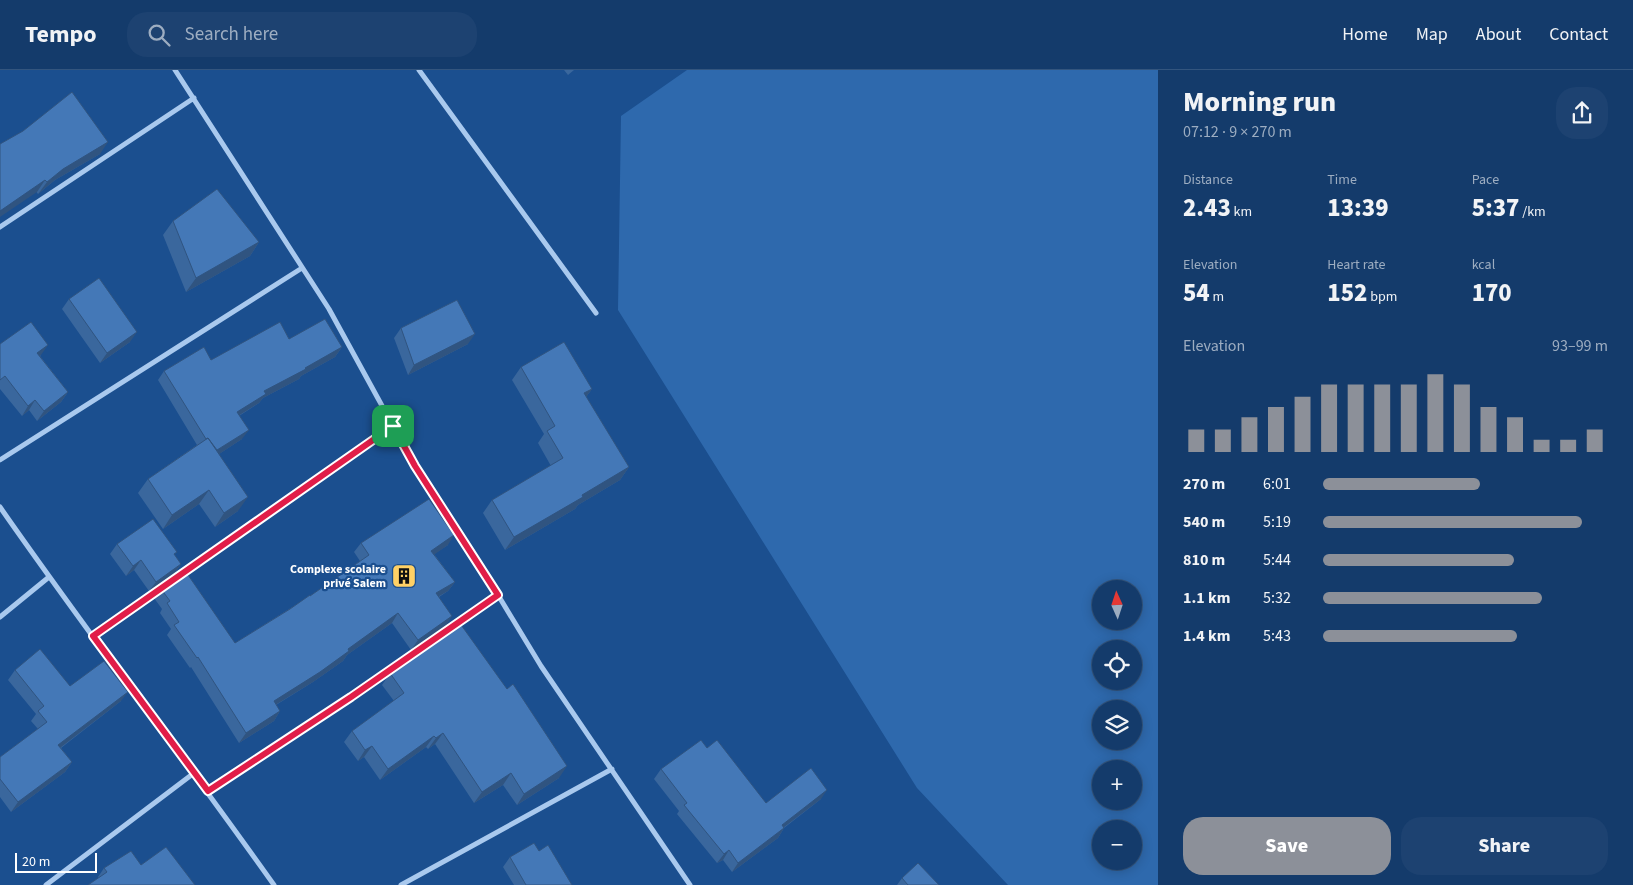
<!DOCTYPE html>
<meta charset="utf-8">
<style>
:root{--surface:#143b6b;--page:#1d4271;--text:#f1f3f6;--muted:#9dadc1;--line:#33557e;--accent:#8c9099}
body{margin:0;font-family:"Source Sans 3",sans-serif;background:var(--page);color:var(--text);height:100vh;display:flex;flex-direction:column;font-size:19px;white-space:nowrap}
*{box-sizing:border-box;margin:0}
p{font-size:16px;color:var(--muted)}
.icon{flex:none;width:28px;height:28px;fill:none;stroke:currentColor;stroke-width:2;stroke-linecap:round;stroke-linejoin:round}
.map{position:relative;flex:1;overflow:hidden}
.panel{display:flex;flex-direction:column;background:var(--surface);width:475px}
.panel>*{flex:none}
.needle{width:32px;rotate:357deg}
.controls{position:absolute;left:1092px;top:510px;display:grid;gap:10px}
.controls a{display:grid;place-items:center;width:50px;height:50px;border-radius:50%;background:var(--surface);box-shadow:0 2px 12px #0003,0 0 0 1px var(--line);font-size:25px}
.scale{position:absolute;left:15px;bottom:12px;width:82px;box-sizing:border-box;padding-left:5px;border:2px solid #fff;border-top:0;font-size:14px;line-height:18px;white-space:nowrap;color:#fff;-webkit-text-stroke:4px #1b4f8f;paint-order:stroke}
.pin{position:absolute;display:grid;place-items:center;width:42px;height:42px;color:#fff;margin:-21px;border-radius:10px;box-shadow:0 2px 8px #0006}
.round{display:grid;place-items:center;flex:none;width:52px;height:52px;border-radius:20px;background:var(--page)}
.overview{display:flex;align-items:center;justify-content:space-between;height:85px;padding:0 25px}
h1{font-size:28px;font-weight:800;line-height:38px}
.metrics{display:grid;grid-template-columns:repeat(3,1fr);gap:8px;height:85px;padding:5px 25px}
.metrics div{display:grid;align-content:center}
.metrics b{font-size:25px;font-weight:800}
.metrics small{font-size:14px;font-weight:400}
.metrics p{font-size:14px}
.chart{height:140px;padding:10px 25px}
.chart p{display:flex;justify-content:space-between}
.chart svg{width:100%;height:90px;margin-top:5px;stroke:var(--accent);stroke-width:6}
.action{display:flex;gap:10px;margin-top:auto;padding:10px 25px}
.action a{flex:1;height:58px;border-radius:20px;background:var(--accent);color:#fff;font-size:20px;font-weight:800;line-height:58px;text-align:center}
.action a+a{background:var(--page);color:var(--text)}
ul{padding:0 25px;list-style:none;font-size:16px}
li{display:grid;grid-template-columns:80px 60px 1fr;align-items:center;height:38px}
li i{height:12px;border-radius:6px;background:var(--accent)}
header{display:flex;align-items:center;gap:30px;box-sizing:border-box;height:70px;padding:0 25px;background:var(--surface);border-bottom:1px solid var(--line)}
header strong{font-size:24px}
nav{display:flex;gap:28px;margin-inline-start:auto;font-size:18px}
.search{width:350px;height:45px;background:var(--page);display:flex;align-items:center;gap:12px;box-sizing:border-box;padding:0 18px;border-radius:20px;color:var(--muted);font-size:19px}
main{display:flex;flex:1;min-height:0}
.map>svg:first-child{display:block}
.green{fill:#2e69ad;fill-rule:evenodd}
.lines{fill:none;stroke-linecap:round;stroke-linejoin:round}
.minor{stroke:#a9c9ee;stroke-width:5}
.wall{fill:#3a679d}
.shaded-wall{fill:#305480}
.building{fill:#4478b7;stroke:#305480}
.route-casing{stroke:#fff;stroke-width:10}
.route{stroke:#e11d48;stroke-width:6}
.labels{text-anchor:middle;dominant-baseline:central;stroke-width:4.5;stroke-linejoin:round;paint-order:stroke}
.poi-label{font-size:12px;font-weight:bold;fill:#fff;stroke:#1b4f8f;text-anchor:end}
</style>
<header>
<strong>Tempo</strong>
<div class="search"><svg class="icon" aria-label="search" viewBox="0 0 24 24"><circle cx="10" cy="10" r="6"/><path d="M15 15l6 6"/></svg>Search here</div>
<nav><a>Home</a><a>Map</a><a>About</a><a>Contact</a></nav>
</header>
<main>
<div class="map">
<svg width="1158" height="815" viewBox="0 0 1158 815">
<rect width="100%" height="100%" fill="#1b4f8f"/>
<path class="green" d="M 687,0 L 1158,0 L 1158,815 L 1008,815 L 917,718 L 618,240 L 621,46 ZM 1101,519 L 1134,519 L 1134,551 L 1101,551 ZM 1101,579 L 1134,579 L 1134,611 L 1101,611 ZM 1101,639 L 1134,639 L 1134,671 L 1101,671 ZM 1101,699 L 1134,699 L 1134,731 L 1101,731 ZM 1101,759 L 1134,759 L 1134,791 L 1101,791 Z"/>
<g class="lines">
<path class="minor" d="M 175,0 L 329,239 L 415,396 L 498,525 L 541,596 L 690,815
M 419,0 L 596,243
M 0,157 L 194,28
M 0,390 L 302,198
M 0,437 C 89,565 184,688 274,815
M 0,547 L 49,507
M 453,556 L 498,525
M 93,566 L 393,356
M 207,721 L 351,627 L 428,574
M 46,815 L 194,703
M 401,815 L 612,699"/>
</g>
<path class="wall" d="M 564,0 L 574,0 L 568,5 Z
M 0,74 L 100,84 L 55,110 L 38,124 Z
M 173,151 L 259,172 L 250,186 L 186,222 L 163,165 Z
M 69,229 L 130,272 L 100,293 L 62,239 Z
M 401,258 L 468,274 L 408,305 L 394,268 Z
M 289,269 L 342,277 L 335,287 L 301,306 L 299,309 L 263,328 L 259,333 L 239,346 L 242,369 L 219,384 L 238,441 L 215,457 L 199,434 L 163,459 L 138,423 L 148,409 L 197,375 L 158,310 L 164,301 L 211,290 Z
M 0,274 L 41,285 L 40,286 L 68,322 L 61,332 L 37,351 L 29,340 L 22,346 L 0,319 Z
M 521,297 L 592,319 L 586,327 L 629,397 L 620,410 L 578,435 L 575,439 L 505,480 L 483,443 L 492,430 L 551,396 L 538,373 L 544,364 L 512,310 Z
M 361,473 L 448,475 L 434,484 L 455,512 L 448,521 L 439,527 L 446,556 L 411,580 L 392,553 L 347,585 L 343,591 L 313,612 L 276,635 L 280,641 L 274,651 L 239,673 L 191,597 L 190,598 L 167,565 L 171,559 L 160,543 L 162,539 L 154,528 L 161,519 L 235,573 L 310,526 L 360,491 L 354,482 Z
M 117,474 L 174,485 L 181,494 L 174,504 L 149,521 L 134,500 L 126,506 L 110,484 Z
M 424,576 L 559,708 L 517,735 L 503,715 L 474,733 L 435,674 L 428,679 L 426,677 L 380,710 L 364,687 L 358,691 L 344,672 L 352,661 L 394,631 L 382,615 L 390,603 L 419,583 Z
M 15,600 L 121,631 L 61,678 L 72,692 L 65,702 L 11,742 L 0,727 L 0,687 L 38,659 L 31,651 L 36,644 L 8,610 Z
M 707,678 L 766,733 L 821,729 L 784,758 L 778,768 L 732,802 L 723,790 L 717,793 L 677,744 L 679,741 L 654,709 L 661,699 Z
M 539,781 L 572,815 L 514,815 L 503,797 L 510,787 Z
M 141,795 L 98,808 L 98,807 L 104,798 Z
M 902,808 L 939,815 L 897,815 Z"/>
<path class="shaded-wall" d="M 108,72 L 100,84 L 55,110 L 38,124 L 47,112 L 63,99 Z
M 45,110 L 37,122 L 0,147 L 0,141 Z
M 259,172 L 250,186 L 186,222 L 196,208 Z
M 137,262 L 130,272 L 100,293 L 107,283 Z
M 475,264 L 468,274 L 408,305 L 414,295 Z
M 48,275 L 41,285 L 30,293 L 37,283 Z
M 342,277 L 335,287 L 301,306 L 299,309 L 263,328 L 259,333 L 230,351 L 237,342 L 264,321 Z
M 592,319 L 583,331 L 584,323 Z
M 68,322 L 61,332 L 37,351 L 44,341 Z
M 35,330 L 29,340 L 22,346 L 28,336 Z
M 249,360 L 242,369 L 207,392 L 214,382 Z
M 629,397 L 620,410 L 578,435 L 575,439 L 505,480 L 514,467 L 582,425 Z
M 209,420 L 199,434 L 163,459 L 172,445 Z
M 248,427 L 238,441 L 215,457 L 224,443 Z
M 454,465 L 448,475 L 425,491 L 431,481 Z
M 141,490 L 134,500 L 126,506 L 133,496 Z
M 181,494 L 174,504 L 149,521 L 156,512 Z
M 455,512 L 448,521 L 429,532 L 436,523 Z
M 398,543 L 392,553 L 347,585 L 343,591 L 313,612 L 267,640 L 274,631 Z
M 452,546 L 446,556 L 411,580 L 418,570 Z
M 128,622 L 121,631 L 52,684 L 58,675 Z
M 280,641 L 274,651 L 239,673 L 246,663 Z
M 443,663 L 435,674 L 428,679 L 436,668 Z
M 434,666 L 426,677 L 380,710 L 388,699 Z
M 372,676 L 364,687 L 358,691 L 365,680 Z
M 72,692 L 65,702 L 11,742 L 18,732 Z
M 567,696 L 559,708 L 517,735 L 524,724 Z
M 511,703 L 503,715 L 474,733 L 482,722 Z
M 827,720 L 821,729 L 775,764 L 782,755 Z
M 784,758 L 778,768 L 732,802 L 738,793 Z
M 729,780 L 723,790 L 717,793 L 724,784 Z"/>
<path class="building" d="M 72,22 L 108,72 L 63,99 L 47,112 L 45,110 L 0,141 L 0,74 L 23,61 Z
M 217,119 L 259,172 L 196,208 L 173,151 Z
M 99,208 L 137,262 L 107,283 L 69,229 Z
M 457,230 L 475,264 L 414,295 L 401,258 Z
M 325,249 L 342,277 L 305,298 L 306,299 L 264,321 L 266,324 L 237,342 L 249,360 L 217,380 L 208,368 L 206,369 L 164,301 L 204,277 L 211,290 L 280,252 L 289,269 Z
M 31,252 L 48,275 L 37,283 L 68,322 L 44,341 L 35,330 L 28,336 L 5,306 L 0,310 L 0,274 Z
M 564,272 L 592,319 L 584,323 L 629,397 L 582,425 L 583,427 L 514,467 L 492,430 L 563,388 L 547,361 L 555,356 L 521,297 Z
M 208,368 L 248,427 L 224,443 L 209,420 L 172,445 L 148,409 Z
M 429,429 L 454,465 L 431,481 L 455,512 L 436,523 L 452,546 L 418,570 L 398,543 L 348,579 L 349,581 L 320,602 L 274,631 L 280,641 L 246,663 L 198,587 L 197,588 L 174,555 L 179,552 L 167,533 L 170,531 L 161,519 L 186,502 L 235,573 L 290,539 L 310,525 L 310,526 L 369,485 L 361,473 Z
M 153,449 L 177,482 L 174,484 L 181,494 L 156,512 L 141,490 L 133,496 L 117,474 Z
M 459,552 L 507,619 L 513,614 L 567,696 L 524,724 L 511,703 L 482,722 L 443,663 L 436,668 L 434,666 L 388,699 L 372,676 L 365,680 L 352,661 L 404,623 L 390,603 L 426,578 L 424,576 Z
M 40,579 L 70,616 L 104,591 L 128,622 L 58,675 L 72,692 L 18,732 L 0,709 L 0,687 L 47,652 L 38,641 L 44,636 L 15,600 Z
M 701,670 L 707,678 L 717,670 L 766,733 L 811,698 L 827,720 L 782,755 L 784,758 L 738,793 L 729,780 L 724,784 L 684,735 L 687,733 L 661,699 Z
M 534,773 L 539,781 L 548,775 L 572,815 L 526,815 L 510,787 Z
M 166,777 L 195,815 L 88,815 L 107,802 L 104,798 L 131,781 L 141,795 Z
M 918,793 L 939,815 L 908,815 L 902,808 Z"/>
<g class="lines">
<defs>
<path id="route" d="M 393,356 L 415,396 L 498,525 L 351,627 L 208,721 L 93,566 Z"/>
</defs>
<use href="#route" class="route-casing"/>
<use href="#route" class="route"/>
</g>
<defs>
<symbol id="building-square" viewBox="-11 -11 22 22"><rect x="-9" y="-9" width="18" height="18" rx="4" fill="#ffd166" stroke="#1b4f8f"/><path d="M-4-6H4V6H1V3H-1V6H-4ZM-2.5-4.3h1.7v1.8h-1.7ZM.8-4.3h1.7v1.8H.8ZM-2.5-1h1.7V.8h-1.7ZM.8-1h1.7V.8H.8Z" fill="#111"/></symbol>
</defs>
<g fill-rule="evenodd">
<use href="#building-square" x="390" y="492" width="28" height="28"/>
</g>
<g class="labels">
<g class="poi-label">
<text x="386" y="499">Complexe scolaire<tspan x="386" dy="14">privé Salem</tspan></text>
</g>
</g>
</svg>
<div class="controls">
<a><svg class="needle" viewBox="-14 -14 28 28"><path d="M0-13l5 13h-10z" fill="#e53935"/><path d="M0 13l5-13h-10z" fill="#9dadc1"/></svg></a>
<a><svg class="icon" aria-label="locate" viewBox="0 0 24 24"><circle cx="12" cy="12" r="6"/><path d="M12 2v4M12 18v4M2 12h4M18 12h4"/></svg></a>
<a><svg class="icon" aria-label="layers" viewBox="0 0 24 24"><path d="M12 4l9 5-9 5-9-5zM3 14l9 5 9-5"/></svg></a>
<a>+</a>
<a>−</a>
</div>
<div class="scale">20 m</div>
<div class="pin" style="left:393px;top:356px;background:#1e9e55"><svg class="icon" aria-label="arrive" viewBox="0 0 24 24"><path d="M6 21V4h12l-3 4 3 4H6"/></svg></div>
</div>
<section class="panel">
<div class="overview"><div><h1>Morning run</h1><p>07:12 · 9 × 270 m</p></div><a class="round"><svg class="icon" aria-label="share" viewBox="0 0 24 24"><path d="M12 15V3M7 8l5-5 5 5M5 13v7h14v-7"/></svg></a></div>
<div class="metrics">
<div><p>Distance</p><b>2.43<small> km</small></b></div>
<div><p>Time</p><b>13:39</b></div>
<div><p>Pace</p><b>5:37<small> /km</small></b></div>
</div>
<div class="metrics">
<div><p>Elevation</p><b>54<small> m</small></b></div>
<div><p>Heart rate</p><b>152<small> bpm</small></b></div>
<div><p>kcal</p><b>170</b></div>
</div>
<div class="chart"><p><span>Elevation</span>93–99 m</p>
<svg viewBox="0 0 160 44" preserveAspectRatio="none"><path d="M5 44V33M15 44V33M25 44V27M35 44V22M45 44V17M55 44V11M65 44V11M75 44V11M85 44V11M95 44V6M105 44V11M115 44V22M125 44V27M135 44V38M145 44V38M155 44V33"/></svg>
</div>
<ul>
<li><b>270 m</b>6:01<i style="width:55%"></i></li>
<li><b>540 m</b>5:19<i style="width:91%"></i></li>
<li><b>810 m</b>5:44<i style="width:67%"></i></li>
<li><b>1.1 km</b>5:32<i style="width:77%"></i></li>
<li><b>1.4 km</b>5:43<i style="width:68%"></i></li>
</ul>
<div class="action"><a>Save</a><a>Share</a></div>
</section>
</main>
